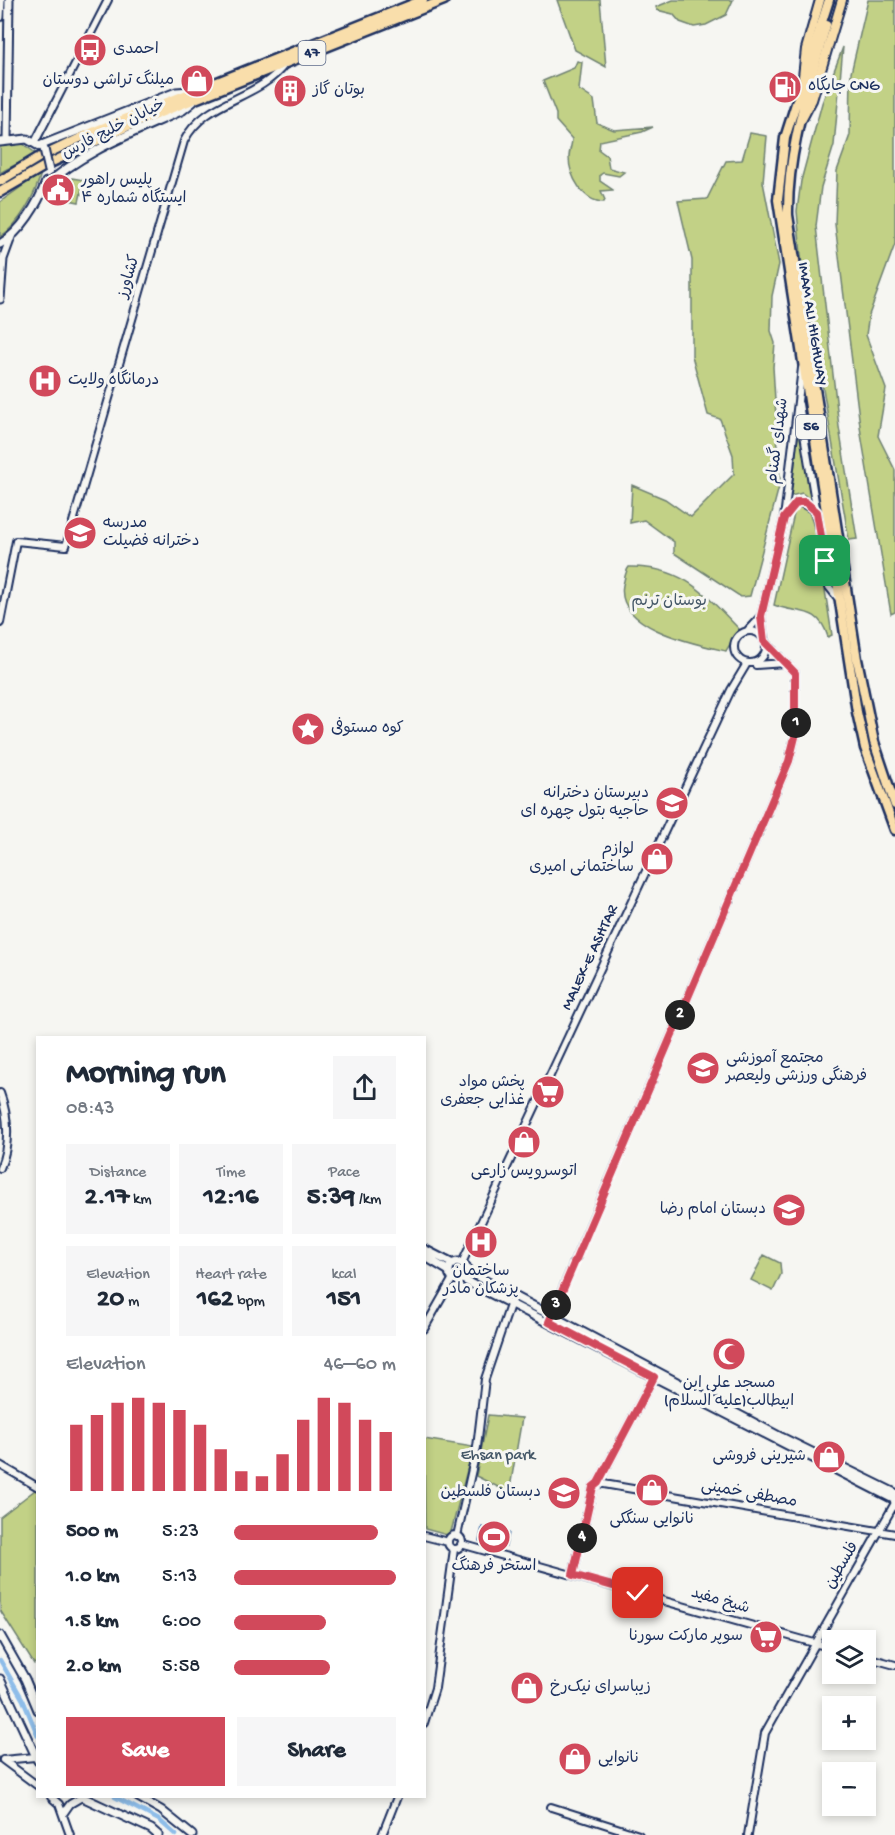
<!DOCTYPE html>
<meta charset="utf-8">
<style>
:root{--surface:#fff;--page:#f6f6f7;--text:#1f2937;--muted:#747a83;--accent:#d1495b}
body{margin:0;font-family:"Gochi Hand","Playpen Sans Arabic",sans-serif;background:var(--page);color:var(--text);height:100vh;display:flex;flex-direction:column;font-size:22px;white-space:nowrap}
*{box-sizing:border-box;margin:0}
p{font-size:20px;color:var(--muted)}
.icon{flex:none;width:33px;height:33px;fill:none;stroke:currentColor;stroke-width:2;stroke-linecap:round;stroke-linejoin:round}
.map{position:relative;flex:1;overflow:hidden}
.side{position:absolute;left:36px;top:1036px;width:390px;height:762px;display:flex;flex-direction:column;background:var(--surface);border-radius:0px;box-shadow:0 3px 9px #0003}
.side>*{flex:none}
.controls{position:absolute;left:822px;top:1630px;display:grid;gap:12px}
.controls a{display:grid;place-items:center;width:54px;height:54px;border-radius:0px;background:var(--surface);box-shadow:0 3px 9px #0003;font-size:30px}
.pin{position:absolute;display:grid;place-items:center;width:51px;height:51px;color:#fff;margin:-26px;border-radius:12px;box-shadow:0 3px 9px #0006}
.km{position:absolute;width:30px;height:30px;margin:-15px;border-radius:50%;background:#222;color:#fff;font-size:16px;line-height:30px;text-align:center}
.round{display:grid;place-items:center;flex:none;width:63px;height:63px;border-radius:0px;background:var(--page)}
.head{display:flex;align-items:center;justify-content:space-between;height:102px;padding:0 30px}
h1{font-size:33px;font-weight:800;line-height:45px}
.stats{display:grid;grid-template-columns:repeat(3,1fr);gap:9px;height:102px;padding:6px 30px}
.stats div{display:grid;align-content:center;border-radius:0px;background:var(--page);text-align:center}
.stats b{font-size:26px;font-weight:800}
.stats small{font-size:16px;font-weight:400}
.stats p{font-size:16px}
.chart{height:168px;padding:12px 30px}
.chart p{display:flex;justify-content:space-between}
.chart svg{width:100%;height:108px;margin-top:6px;stroke:var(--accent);stroke-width:6}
.action{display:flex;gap:12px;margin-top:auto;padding:12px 30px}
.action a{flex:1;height:69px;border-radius:0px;background:var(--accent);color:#fff;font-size:24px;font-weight:800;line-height:69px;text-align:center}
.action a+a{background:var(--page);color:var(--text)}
ul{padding:0 30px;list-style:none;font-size:20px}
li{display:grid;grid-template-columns:96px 72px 1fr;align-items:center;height:45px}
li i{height:15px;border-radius:8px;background:var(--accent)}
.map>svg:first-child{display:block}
.green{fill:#c2d186;stroke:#6e8072;stroke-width:1.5}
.water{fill:#8ebde9;stroke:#6084b1;stroke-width:1.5}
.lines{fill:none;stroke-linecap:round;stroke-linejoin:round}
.canal{stroke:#8ebde9;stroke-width:4.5}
.tertiary-casing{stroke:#1b2f5e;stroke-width:10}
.secondary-casing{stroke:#1b2f5e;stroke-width:11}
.primary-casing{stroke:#1b2f5e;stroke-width:12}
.trunk-casing{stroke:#1b2f5e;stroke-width:13}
.tertiary{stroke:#f6f6f2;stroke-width:6}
.secondary{stroke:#f6f6f2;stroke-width:7}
.primary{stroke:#f9deab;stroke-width:8}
.trunk{stroke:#f9deab;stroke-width:8}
.secondary-bridge-casing{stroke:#1b2f5e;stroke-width:11;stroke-linecap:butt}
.secondary-bridge{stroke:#f6f6f2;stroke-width:7}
.route-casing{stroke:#fff;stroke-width:12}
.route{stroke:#d1495b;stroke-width:8}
.labels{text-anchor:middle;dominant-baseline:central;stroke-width:6;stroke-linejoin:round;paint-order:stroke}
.shield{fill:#f6f6f2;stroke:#5d6b8a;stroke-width:1.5}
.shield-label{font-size:15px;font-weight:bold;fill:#1b2f5e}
.poi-label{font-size:16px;fill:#1b2f5e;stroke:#f6f6f2;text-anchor:start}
.street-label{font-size:16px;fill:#1b2f5e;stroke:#f6f6f2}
.park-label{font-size:16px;fill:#455868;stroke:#f6f6f2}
</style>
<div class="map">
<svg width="895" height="1835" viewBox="0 0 895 1835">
<rect width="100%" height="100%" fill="#f6f6f2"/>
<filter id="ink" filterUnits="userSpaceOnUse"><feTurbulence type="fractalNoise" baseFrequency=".0167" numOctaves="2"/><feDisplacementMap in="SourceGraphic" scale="12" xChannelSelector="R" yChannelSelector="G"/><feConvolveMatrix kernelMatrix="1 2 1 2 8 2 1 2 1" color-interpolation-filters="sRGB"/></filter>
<g filter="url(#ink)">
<path class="green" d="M 557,0 L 600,0 L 606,67 L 575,50 Z
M 673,0 L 733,0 L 726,15 L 706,25 L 694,27 L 680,22 L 673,14 L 657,10 L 656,7 Z
M 868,0 L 895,0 L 895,244 L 869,315 L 866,335 L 886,389 L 878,436 L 895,470 L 895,612 L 891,614 L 861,434 L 835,224 L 837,171 L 850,135 L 851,73 Z
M 843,47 L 834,145 L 821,187 L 816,226 L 839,427 L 857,539 L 849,540 L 802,266 L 797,211 L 801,181 L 822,103 Z
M 577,61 L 582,62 L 579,90 L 594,100 L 597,123 L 614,130 L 653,127 L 642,132 L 600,141 L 599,150 L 607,156 L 609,168 L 624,172 L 619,176 L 603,173 L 600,175 L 600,181 L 613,190 L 601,191 L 605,200 L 604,202 C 583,202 569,176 569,157 C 569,151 572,145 572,139 L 556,121 L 556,114 L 543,81 L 574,68 Z
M 750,133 L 767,136 L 763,182 L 779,264 L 772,296 L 771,331 L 775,343 L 773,367 L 780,483 L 750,596 L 741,597 L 674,553 L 674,542 L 644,520 L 630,523 L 632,485 L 665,499 L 691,517 L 734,474 L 733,455 L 720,419 L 708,415 L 692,356 L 692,260 L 678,201 L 707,199 L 726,161 L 742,160 Z
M 20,142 L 37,154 C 24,162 12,165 0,173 L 0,145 Z
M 41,173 C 36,194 19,225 0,237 L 0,202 Z
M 72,178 L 84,180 L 79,202 L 59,198 Z
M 800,419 L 811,500 L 802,493 L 791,496 Z
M 799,507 L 809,512 L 816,533 L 832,635 L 828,637 C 818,605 799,615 774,605 L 795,509 Z
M 629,567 C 683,566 704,593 739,629 L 726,651 C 695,644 615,628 623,585 C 625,578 625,572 629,567 Z
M 764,1255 L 780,1263 L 781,1274 L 773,1291 L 751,1280 Z
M 488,1415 L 522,1418 L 510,1488 L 504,1490 L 476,1476 Z
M 424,1439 L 473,1447 L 451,1532 L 447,1535 L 425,1529 Z
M 35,1490 L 38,1491 L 38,1661 L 34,1664 L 0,1610 L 0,1517 Z"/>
<path class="water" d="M 482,1527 L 509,1533 L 506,1546 L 479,1541 Z"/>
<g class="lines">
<path class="canal" d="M 0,1660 L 23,1700 L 38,1736
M 115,1797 L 159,1820 L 176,1835"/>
<defs>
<path id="tertiary" d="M 35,142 L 108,0
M 799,404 L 829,587 L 837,597
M 785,515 L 793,505 L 801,502 L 817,512
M 0,623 L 16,541 L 66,546 L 184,141 C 205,99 258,100 285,64
M 748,630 L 761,616
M734 647a16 16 0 1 1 32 0a16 16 0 1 1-32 0Z
M 764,639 L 761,616 L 784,518 L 802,368
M 756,665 L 785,663
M 0,1093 C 9,1117 10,1145 0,1168
M 462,1263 L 731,690 L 746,665
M 549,1321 L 789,761 L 795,737 L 795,673 L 764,641
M 424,1329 L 453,1278
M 0,1465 L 38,1487
M 598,1483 L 895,1534
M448 1542a7 7 0 1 1 14 0a7 7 0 1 1-14 0Z
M 424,1536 L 448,1542
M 457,1536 L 477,1447 L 485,1379 L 511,1302
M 461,1544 L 832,1648
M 573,1575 L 593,1487 L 598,1483 L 656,1373
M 866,1657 L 895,1665
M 424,1723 L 435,1688 L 454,1549
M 3,1760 L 38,1786
M 3,1760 L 35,1757
M 51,1797 L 59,1804 L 70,1835
M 551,1807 L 639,1835
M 63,1814 L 70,1804 L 82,1797
M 382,1835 L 397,1797
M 748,1835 L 765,1733 L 895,1503"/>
<path id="secondary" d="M 0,17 L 1,0
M 7,140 L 9,0
M 0,142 L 27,139 L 42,148
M 39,146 L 176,92 L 191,91
M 45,186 C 84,150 136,132 183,110 L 193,102
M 0,244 C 21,232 38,204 46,182
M 0,299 L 3,259 L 11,237
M 424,1249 L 453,1264
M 424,1256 L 449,1271
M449 1271a9 9 0 1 1 18 0a9 9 0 1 1-18 0Z
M 467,1271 L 781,1437 L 895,1493
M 462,1279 L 895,1500
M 0,1635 L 25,1679 L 38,1710
M 0,1679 L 38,1761
M 82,1797 L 151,1829 L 158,1835
M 138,1797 L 161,1810 L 192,1835"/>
<path id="primary" d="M 803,77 L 806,49 L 820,0
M 802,119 L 812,100 L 842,0"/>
<path id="trunk" d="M 829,0 L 785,138 L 778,200 L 857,712 L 865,748 L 895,830
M 826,25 C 809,87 787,150 788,215 L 857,659 L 874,742 L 895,805
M 0,181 L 38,158 L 97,130 L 423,0
M 0,192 L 50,163 L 135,123 L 444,0"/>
</defs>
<use href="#tertiary" class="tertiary-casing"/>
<use href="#secondary" class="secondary-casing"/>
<use href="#primary" class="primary-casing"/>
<use href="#trunk" class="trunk-casing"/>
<use href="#tertiary" class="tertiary"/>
<use href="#secondary" class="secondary"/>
<use href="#primary" class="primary"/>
<use href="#trunk" class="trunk"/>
<defs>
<path id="secondary-bridge" d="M 44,149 L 49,171"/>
</defs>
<use href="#secondary-bridge" class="secondary-bridge-casing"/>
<use href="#secondary-bridge" class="secondary-bridge"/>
</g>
</g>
<g class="lines" filter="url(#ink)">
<defs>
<path id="route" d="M 638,1593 L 573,1575 L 593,1487 L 598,1483 L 654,1377 L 549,1322 L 789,761 L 795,737 L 795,673 L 764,641 L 761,616 L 784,518 L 797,502 L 805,502 L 817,512 L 825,561"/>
</defs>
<use href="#route" class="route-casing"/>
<use href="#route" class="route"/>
</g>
<defs>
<symbol id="bus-disc" viewBox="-11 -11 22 22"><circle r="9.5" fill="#d1495b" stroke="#f6f6f2"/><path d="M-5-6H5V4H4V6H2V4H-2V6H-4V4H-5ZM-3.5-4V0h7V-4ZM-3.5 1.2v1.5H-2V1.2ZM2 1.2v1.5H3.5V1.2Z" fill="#fff"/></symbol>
<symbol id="shop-disc" viewBox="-11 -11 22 22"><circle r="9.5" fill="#d1495b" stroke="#f6f6f2"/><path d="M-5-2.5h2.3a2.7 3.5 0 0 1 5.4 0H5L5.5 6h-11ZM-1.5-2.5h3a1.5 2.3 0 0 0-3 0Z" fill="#fff"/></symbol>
<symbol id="fuel-disc" viewBox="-11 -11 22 22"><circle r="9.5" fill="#d1495b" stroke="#f6f6f2"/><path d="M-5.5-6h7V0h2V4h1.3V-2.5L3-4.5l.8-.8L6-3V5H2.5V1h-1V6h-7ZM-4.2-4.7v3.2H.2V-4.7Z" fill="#fff"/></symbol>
<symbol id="building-disc" viewBox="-11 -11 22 22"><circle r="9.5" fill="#d1495b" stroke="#f6f6f2"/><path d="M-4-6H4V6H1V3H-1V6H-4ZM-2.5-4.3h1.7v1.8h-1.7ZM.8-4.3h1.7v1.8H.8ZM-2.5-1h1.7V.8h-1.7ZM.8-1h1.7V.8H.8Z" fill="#fff"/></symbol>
<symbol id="civic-disc" viewBox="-11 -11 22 22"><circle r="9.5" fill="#d1495b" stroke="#f6f6f2"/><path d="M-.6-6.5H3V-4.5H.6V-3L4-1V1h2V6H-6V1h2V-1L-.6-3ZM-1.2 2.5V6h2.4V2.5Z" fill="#fff"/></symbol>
<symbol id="hospital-disc" viewBox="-11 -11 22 22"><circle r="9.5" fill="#d1495b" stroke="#f6f6f2"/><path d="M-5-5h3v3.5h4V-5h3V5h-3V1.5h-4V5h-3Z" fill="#fff"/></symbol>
<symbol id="school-disc" viewBox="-11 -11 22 22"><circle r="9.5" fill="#d1495b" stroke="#f6f6f2"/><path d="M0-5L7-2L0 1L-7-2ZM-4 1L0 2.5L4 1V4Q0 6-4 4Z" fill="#fff"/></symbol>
<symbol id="sight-disc" viewBox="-11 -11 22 22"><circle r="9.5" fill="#d1495b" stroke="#f6f6f2"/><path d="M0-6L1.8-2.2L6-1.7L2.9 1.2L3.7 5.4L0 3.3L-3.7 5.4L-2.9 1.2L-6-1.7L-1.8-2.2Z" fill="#fff"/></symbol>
<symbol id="supermarket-disc" viewBox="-11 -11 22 22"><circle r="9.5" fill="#d1495b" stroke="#f6f6f2"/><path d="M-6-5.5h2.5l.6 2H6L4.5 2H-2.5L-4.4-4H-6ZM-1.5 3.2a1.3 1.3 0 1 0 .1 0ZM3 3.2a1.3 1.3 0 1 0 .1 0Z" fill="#fff"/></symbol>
<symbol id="mosque-disc" viewBox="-11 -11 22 22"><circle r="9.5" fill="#d1495b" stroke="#f6f6f2"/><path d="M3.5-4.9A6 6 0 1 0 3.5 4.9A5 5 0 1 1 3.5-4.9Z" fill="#fff"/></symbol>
<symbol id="stadium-disc" viewBox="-11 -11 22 22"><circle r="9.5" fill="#d1495b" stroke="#f6f6f2"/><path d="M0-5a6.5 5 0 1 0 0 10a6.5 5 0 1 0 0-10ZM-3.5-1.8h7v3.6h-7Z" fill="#fff"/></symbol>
</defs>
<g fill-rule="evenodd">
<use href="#bus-disc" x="71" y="31" width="38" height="38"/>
<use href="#shop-disc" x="178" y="62" width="38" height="38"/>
<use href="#fuel-disc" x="766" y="68" width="38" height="38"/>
<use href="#building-disc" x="271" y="72" width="38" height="38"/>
<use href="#civic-disc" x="39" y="171" width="38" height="38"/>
<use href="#hospital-disc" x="26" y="362" width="38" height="38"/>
<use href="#school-disc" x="61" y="514" width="38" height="38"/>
<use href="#sight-disc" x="289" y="710" width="38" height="38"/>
<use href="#school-disc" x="653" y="784" width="38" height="38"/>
<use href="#shop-disc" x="638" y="840" width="38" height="38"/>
<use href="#school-disc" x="684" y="1049" width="38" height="38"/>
<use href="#supermarket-disc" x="529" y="1073" width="38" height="38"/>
<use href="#shop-disc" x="505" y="1123" width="38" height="38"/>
<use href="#school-disc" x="770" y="1191" width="38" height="38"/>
<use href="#hospital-disc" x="462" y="1223" width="38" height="38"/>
<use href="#mosque-disc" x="710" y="1335" width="38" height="38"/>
<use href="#shop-disc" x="810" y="1438" width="38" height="38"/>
<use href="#shop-disc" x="633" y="1471" width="38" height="38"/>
<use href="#school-disc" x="545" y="1474" width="38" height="38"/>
<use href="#stadium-disc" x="475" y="1518" width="38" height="38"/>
<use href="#supermarket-disc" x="747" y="1618" width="38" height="38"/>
<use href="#shop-disc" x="508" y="1669" width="38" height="38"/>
<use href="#shop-disc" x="556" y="1740" width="38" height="38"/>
</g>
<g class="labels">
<g class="shield">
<rect x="298.5" y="41" width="27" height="24" rx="4.5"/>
<rect x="796" y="415" width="30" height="24" rx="4.5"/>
</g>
<g class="shield-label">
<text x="312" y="53">47</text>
<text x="811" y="427">56</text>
</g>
<g class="poi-label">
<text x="113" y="50">احمدی</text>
<text x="174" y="81" text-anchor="end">میلنگ تراشی دوستان</text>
<text x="808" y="87">جایگاه CNG</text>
<text x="313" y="91">بوتان گاز</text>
<text x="81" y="181">پلیس راهور<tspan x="81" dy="18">ایستگاه شماره ۴</tspan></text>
<text x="68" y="381">درمانگاه ولایت</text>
<text x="103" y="524">مدرسه<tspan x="103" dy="18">دخترانه فضیلت</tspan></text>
<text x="331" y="729">کوه مستوفی</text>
<text x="649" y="794" text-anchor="end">دبیرستان دخترانه<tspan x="649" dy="18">حاجیه بتول چهره ای</tspan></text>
<text x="634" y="850" text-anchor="end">لوازم<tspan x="634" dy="18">ساختمانی امیری</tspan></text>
<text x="726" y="1059">مجتمع آموزشی<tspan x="726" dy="18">فرهنگی ورزشی ولیعصر</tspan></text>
<text x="525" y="1083" text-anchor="end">پخش مواد<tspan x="525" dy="18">غذایی جعفری</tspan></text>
<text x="524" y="1172" text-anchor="middle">اتوسرویس زارعی</text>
<text x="766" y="1210" text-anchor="end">دبستان امام رضا</text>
<text x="481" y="1272" text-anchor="middle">ساختمان<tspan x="481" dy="18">پزشکان مادر</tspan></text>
<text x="729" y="1384" text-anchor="middle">مسجد علی ابن<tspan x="729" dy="18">ابیطالب(علیه السلام)</tspan></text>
<text x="806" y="1457" text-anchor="end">شیرینی فروشی</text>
<text x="541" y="1493" text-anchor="end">دبستان فلسطین</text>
<text x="652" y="1520" text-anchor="middle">نانوایی سنگکی</text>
<text x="494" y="1567" text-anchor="middle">استخر فرهنگ</text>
<text x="743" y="1637" text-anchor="end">سوپر مارکت سورنا</text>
<text x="550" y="1688">زیباسرای نیک‌رخ</text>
<text x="598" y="1759">نانوایی</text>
</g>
<g class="street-label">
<text transform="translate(114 130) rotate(-27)">خیابان خلیج فارس</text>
<text transform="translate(130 277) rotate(-73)">کشاورز</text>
<text transform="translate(811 324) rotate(81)">IMAM ALI HIGHWAY</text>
<text transform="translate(779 441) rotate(-83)">شهدای گمنام</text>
<text transform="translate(591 958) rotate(-65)">MALEK-E ASHTAR</text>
<text transform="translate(749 1495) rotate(10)">مصطفی خمینی</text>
<text transform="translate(843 1566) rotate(-60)">فلسطین</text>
<text transform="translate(720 1602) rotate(16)">شیخ مفید</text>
</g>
<g class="park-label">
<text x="669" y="602">بوستان ترنم</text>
<text x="498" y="1456">Ehsan park</text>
</g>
</g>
</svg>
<div class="controls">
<a><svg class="icon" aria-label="layers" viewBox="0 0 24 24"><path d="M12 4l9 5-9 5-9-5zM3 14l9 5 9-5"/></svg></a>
<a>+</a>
<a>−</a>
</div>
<div class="pin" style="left:825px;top:561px;background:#1e9e55"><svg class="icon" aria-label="arrive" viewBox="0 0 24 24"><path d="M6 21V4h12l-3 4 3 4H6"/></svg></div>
<div class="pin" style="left:638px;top:1593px;background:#d93025"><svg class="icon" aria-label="check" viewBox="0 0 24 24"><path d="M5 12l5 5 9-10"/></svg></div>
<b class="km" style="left:796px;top:723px">1</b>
<b class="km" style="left:680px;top:1015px">2</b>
<b class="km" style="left:556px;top:1305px">3</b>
<b class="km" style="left:582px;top:1538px">4</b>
<section class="side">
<div class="head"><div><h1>Morning run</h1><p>08:43</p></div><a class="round"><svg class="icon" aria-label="share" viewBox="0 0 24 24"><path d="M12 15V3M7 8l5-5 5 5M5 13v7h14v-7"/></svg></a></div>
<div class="stats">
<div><p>Distance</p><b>2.17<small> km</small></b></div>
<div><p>Time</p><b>12:16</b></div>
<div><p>Pace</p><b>5:39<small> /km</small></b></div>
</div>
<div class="stats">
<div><p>Elevation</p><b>20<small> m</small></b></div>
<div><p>Heart rate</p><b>162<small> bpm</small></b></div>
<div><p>kcal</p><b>151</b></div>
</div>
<div class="chart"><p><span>Elevation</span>46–60 m</p>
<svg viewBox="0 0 160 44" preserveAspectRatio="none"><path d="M5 44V17M15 44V13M25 44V8M35 44V6M45 44V8M55 44V11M65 44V17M75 44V27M85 44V36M95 44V38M105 44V29M115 44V15M125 44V6M135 44V8M145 44V15M155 44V20"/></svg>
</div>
<ul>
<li><b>500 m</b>5:23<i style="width:89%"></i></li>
<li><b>1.0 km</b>5:13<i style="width:100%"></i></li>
<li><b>1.5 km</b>6:00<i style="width:57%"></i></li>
<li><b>2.0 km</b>5:58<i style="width:59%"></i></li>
</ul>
<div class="action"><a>Save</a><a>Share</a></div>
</section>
</div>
